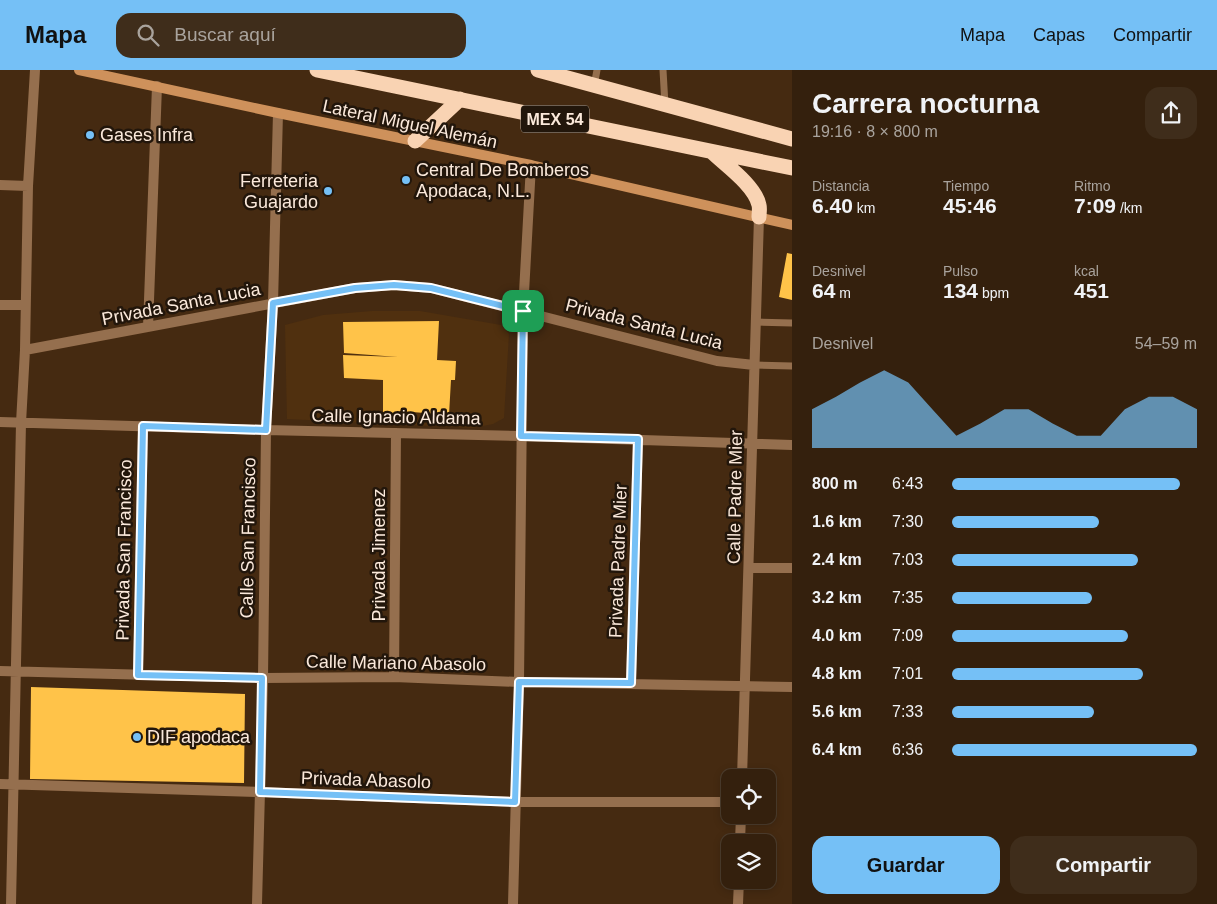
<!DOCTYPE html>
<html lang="es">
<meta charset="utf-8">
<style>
:root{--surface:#34200d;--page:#3f2d1b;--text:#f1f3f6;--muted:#a9a39d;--line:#4e3e2e;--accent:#75c0f6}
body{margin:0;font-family:Helvetica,sans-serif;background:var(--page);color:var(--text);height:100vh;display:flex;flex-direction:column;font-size:19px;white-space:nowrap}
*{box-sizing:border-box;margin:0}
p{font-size:16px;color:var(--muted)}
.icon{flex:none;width:28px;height:28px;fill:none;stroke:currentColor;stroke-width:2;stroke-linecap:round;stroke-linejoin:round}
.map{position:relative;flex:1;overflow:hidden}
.side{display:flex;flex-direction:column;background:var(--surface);width:425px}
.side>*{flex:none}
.fabs{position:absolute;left:721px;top:699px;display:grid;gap:10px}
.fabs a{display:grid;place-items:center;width:55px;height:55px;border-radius:10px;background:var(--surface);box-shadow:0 2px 8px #0003,0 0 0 1px var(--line);font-size:25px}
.pin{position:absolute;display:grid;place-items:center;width:42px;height:42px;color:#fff;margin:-21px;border-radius:10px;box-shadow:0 2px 8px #0006}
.round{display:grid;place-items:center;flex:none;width:52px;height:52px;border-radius:15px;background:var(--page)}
.head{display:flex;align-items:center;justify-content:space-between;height:85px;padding:0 20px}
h1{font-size:28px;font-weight:700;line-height:38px}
.metrics{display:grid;grid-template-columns:repeat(3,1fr);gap:8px;height:85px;padding:5px 20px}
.metrics div{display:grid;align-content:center}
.metrics b{font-size:21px;font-weight:700}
.metrics small{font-size:14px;font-weight:400}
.metrics p{font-size:14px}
.chart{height:140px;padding:10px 20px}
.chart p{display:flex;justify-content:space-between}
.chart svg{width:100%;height:90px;margin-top:5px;fill:var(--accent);opacity:.7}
.primary-button{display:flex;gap:10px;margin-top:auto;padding:10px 20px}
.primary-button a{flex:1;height:58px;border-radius:15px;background:var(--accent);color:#111;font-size:20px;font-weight:700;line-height:58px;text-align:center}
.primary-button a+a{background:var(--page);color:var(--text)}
ul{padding:0 20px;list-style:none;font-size:16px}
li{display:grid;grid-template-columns:80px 60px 1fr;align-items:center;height:38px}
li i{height:12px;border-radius:6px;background:var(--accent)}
header{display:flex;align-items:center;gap:30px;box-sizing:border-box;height:70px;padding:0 25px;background:var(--accent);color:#111}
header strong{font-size:24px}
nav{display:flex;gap:28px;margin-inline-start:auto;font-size:18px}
.search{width:350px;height:45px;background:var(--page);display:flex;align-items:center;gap:12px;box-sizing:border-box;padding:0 18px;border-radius:15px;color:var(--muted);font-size:19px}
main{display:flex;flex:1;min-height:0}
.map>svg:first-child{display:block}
.built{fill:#50300f}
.building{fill:#ffc349}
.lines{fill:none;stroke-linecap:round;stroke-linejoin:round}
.lane{stroke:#956f4e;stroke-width:7}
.street{stroke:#956f4e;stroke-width:10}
.secondary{stroke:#ce915b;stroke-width:10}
.highway{stroke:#f9d3b3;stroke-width:15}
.route-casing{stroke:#fff;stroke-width:10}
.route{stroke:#75c0f6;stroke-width:6}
.poi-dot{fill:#75c0f6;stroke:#22160b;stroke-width:2}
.labels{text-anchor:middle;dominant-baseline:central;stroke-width:5;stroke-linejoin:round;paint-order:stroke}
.shield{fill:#22160b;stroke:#baaa9d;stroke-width:1}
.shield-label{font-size:16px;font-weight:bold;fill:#fbe9db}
.street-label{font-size:18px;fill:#fbe9db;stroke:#22160b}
.poi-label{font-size:18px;fill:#fbe9db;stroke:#22160b;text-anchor:start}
</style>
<header>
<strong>Mapa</strong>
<div class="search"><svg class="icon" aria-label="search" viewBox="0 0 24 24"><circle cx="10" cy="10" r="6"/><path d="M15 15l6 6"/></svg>Buscar aquí</div>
<nav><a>Mapa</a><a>Capas</a><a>Compartir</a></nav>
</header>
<main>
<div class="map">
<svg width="792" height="834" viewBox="0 0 792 834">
<rect width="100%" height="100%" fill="#452a11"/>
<path class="built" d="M 372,241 L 420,241 L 501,255 L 509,264 L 504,348 L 493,354 L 473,358 L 287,349 L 285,255 L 323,245 Z"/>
<path class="building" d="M 787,183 L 792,184 L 792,230 L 779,227 Z
M 439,251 L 437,290 L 456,291 L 455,310 L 451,310 L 449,345 L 400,341 L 399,348 L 383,348 L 383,310 L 344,308 L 343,285 L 398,287 L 344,283 L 343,252 Z
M 31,617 L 245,624 L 244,713 L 30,709 Z"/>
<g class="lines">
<path class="lane" d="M 663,0 L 665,35
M 594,16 L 597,0
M 755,252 L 792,253
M 754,295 L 792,296"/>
<path class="street" d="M 0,115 L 28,116
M 0,235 L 25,235
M 148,257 L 157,16
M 25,280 L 355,218 L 394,215 L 431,218 L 717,291 L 754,295
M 0,352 L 266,360 L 521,366 L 792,375
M 750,498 L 792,498
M 0,601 L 263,608 L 394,607 L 519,612 L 792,617
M 138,605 L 143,356
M 394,607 L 396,363
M 631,613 L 638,369
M 742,708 L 759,147
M 0,714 L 260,722 L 515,732 L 730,732
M 740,772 L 741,745
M 11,834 L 21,353 L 25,280 L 28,116 L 35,0
M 257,834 L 263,608 L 266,360 L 273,233 L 278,43
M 513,834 L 519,612 L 523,241 L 531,95
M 738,834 L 739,810"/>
<path class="secondary" d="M 79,0 L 278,43 L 531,95 L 792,155"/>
<path class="highway" d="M 317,0 L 792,98
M 538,0 L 792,69
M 415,71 L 460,29
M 713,83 C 727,96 755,116 759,135 C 760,139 759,143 759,147"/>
</g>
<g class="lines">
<defs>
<path id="route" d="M 394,215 L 431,218 L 523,241 L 521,366 L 638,369 L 631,613 L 519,612 L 515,732 L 260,722 L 262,608 L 138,605 L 143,356 L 266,360 L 273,233 L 355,218 Z"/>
</defs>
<use href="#route" class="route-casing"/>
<use href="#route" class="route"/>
</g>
<g class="poi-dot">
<circle cx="90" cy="65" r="5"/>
<circle cx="406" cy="110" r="5"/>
<circle cx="328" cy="121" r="5"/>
<circle cx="137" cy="667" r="5"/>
</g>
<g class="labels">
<rect class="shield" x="521" y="35.5" width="68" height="27" rx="4"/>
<g class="shield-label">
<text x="555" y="49">MEX 54</text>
</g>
<g class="street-label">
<text transform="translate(410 54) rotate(12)">Lateral Miguel Alemán</text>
<text transform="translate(181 234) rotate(-11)">Privada Santa Lucia</text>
<text transform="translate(644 254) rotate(14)">Privada Santa Lucia</text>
<text transform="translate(396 347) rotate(1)">Calle Ignacio Aldama</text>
<text transform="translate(735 427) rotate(-89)">Calle Padre Mier</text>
<text transform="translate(248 468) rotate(-89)">Calle San Francisco</text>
<text transform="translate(124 480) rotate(-89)">Privada San Francisco</text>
<text transform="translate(379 485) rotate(-90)">Privada Jimenez</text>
<text transform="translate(618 491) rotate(-88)">Privada Padre Mier</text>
<text transform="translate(396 593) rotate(1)">Calle Mariano Abasolo</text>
<text transform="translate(366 710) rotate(2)">Privada Abasolo</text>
</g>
<g class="poi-label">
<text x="100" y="65">Gases Infra</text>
<text x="416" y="100">Central De Bomberos<tspan x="416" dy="21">Apodaca, N.L.</tspan></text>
<text x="318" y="111" text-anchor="end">Ferreteria<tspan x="318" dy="21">Guajardo</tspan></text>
<text x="147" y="667">DIF apodaca</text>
</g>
</g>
</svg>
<div class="fabs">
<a><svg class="icon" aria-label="locate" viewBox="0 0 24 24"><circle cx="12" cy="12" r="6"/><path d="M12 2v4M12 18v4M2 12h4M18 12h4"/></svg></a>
<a><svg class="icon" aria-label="layers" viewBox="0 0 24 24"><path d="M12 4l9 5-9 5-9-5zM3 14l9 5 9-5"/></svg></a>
</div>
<div class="pin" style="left:523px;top:241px;background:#1e9e55"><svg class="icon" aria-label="arrive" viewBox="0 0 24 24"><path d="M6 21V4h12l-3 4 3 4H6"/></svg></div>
</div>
<section class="side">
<div class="head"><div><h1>Carrera nocturna</h1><p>19:16 · 8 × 800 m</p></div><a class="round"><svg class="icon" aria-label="share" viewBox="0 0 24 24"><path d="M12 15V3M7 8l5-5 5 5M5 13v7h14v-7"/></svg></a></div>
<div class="metrics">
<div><p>Distancia</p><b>6.40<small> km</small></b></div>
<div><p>Tiempo</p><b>45:46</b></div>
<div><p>Ritmo</p><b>7:09<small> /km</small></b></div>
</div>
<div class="metrics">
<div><p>Desnivel</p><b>64<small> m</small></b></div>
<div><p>Pulso</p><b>134<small> bpm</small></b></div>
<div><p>kcal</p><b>451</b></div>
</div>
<div class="chart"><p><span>Desnivel</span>54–59 m</p>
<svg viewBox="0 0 160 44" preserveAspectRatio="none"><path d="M0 44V25L10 19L20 12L30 6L40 12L50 25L60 38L70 32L80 25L90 25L100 32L110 38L120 38L130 25L140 19L150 19L160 25V44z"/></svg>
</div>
<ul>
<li><b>800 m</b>6:43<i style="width:93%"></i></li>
<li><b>1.6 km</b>7:30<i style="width:60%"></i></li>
<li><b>2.4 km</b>7:03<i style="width:76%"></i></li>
<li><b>3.2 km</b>7:35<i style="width:57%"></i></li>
<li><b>4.0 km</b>7:09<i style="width:72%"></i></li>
<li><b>4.8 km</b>7:01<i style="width:78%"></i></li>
<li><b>5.6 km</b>7:33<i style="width:58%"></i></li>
<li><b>6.4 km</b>6:36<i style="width:100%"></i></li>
</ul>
<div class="primary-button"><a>Guardar</a><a>Compartir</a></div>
</section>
</main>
